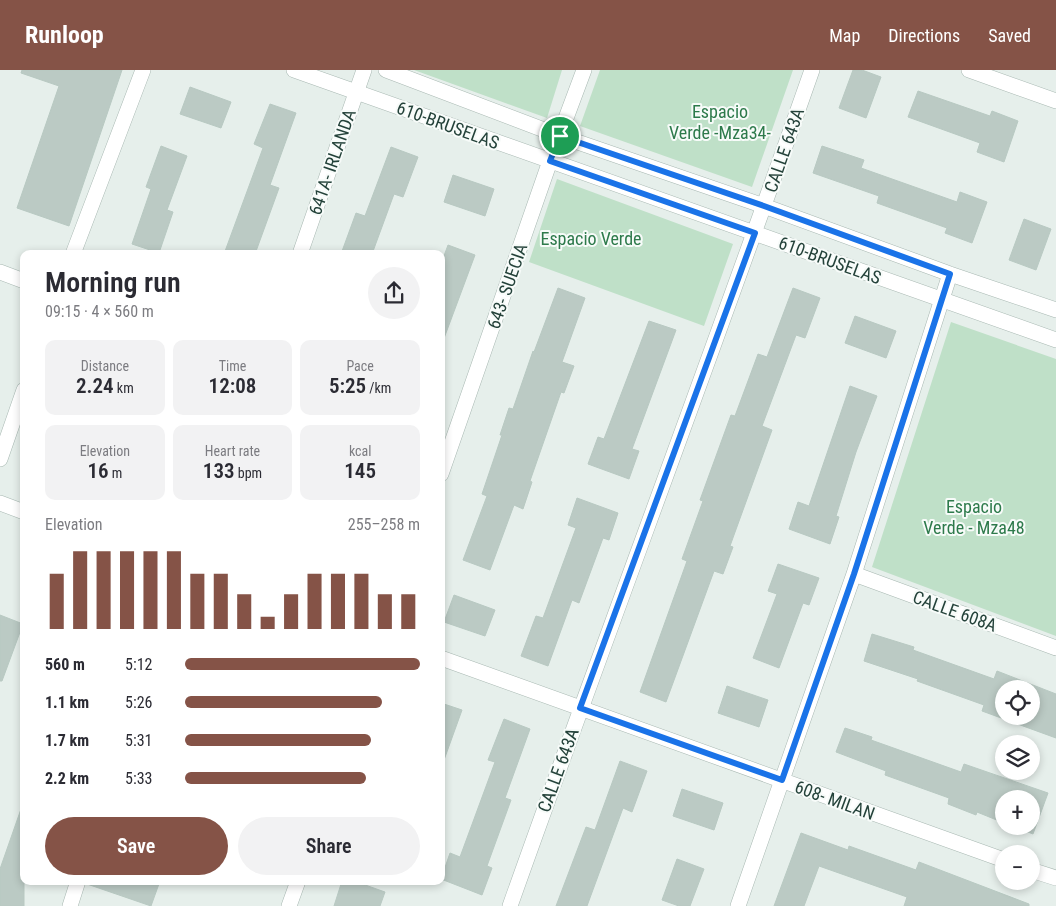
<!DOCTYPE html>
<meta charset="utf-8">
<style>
:root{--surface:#fff;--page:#f2f2f3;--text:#2b2b33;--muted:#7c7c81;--accent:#855347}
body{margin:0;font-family:"Roboto Condensed",sans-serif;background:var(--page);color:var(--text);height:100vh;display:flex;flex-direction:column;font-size:19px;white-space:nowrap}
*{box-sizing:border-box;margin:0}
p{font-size:16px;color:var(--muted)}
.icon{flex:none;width:28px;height:28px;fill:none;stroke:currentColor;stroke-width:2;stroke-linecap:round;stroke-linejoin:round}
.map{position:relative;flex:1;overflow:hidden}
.drawer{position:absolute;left:20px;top:180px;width:425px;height:635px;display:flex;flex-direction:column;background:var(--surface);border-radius:10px;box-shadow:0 2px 8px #0003}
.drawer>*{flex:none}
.fabs{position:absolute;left:995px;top:610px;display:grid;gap:10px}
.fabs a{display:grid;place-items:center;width:45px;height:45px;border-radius:50%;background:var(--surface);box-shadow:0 2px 8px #0003;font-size:25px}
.pin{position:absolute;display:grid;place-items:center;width:42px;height:42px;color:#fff;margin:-21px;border:2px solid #fff;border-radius:50%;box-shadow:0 1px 5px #0007}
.round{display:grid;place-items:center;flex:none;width:52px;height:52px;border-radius:26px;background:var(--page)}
.overview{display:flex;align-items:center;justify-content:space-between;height:85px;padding:0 25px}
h1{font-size:28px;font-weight:600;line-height:38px}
.metrics{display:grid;grid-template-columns:repeat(3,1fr);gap:8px;height:85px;padding:5px 25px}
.metrics div{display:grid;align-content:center;border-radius:10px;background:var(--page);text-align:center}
.metrics b{font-size:21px;font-weight:600}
.metrics small{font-size:14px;font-weight:400}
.metrics p{font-size:14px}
.chart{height:140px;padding:10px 25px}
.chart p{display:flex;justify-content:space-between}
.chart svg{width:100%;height:90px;margin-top:5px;stroke:var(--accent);stroke-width:6}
.action{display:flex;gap:10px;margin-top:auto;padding:10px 25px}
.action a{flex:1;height:58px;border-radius:30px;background:var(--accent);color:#fff;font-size:20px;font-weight:600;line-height:58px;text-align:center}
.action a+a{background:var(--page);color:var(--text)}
ul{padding:0 25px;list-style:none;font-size:16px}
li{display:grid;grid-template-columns:80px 60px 1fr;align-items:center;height:38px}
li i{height:12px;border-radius:6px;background:var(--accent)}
header{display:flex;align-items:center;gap:30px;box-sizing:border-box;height:70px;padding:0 25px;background:var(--accent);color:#fff}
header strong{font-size:24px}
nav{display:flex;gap:28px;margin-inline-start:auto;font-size:18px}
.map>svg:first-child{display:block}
.green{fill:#bfe0c8}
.building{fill:#bbcac4;stroke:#b8c9c2;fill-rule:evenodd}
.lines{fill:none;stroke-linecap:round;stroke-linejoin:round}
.street-casing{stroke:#a8b8b2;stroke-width:16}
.street{stroke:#fff;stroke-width:15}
.route-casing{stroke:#fff;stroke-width:10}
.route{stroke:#1a73e8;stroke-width:6}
.labels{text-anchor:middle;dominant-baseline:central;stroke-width:4;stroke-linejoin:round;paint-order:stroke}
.park-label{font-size:18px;fill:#2d7a4b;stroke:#f7fbf9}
.street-label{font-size:18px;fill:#24423a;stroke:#f7fbf9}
</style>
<header>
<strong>Runloop</strong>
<nav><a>Map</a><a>Directions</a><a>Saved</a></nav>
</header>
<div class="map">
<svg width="1056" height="836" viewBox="0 0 1056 836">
<rect width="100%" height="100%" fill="#e6efeb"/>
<path class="green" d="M 414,0 L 562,0 L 547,48 Z
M 600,0 L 793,0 L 752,117 L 580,56 Z
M 557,109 L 733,174 L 704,256 L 529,192 Z
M 951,252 L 1056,289 L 1056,566 L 872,497 Z"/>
<path class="building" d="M 22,0 L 122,0 L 69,156 L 17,138 L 59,16 L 21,3 Z
M 853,0 L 862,0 L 881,7 L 866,48 L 839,38 Z
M 190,17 L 231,32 L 221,58 L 180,44 Z
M 918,21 L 990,46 L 992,41 L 1018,51 L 1004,92 L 977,82 L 980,73 L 908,47 Z
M 270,34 L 296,43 L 270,115 L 279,118 L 255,184 L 224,184 L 263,78 L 254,74 Z
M 161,76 L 187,86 L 167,140 L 173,142 L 159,183 L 132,174 L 151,119 L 146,117 Z
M 822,76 L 864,90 L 861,98 L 957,132 L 960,122 L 987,132 L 972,173 L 945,163 L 947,158 L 877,133 L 879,126 L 813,103 Z
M 391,77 L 418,87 L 403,127 L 394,124 L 372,184 L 341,184 L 356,143 L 365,146 Z
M 453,105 L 494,119 L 485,146 L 444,132 Z
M 1024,149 L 1051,159 L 1036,200 L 1009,190 Z
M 448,175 L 475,185 L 443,271 L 441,270 L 441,194 Z
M 558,218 L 585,228 L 562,292 L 574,296 L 564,323 L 561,322 L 530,411 L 532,412 L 523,439 L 514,435 L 490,500 L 463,490 L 487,426 L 482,424 L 502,365 L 500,365 L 509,338 L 513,339 L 533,281 L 534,282 Z
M 793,218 L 820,228 L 805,268 L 796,265 L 762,356 L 772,360 L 730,476 L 733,477 L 723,504 L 714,501 L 666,632 L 640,622 L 687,491 L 682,489 L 703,431 L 700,430 L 731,345 L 735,346 L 758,284 L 767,287 Z
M 855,246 L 896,261 L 886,288 L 845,273 Z
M 649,251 L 676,260 L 632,379 L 639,381 L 629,409 L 588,394 L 598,367 L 604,369 Z
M 850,316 L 877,326 L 856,382 L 836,446 L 839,447 L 830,474 L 789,459 L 798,432 L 809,436 Z
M 577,428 L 618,443 L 609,470 L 603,468 L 579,533 L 572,530 L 548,596 L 521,586 L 536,546 L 543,548 L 576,458 L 568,455 Z
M 778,494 L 819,508 L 809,535 L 803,533 L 779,598 L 753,588 L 777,524 L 768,521 Z
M 454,525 L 495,540 L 485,566 L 444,552 Z
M 0,545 L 23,554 L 2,611 L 0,611 Z
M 872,564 L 914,577 L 913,580 L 994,609 L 997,601 L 1056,624 L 1056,668 L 982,641 L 984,635 L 917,611 L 918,609 L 864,591 ZM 1004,619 L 1031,619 L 1031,646 L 1004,646 Z
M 727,616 L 768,630 L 759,657 L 718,643 Z
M 441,633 L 462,640 L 444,690 L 441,689 Z
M 504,649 L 530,659 L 505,728 L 511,730 L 487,796 L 492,798 L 482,825 L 441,809 L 450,783 L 460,787 L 495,692 L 488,690 Z
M 845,658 L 872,667 L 871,670 L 961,702 L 964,694 L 1048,723 L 1033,764 L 1013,756 L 1031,756 L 1031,729 L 1004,729 L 1004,753 L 977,742 L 976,745 L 948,734 L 949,728 L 885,705 L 886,701 L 836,682 Z
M 620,691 L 647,701 L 632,742 L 623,738 L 587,836 L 556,836 L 586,757 L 595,760 Z
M 682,719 L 723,733 L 714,760 L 673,746 Z
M 21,739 L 24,739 L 24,836 L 0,836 L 0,799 Z
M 801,763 L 848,780 L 849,776 L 916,800 L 919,792 L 1029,834 L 1029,836 L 904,836 L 907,827 L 819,796 L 804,836 L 774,836 Z
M 677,789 L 704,799 L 690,836 L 679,836 L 662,830 Z
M 87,811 L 160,811 L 151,836 L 87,814 Z
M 342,811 L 354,811 L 385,822 L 380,836 L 334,836 Z"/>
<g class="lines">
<defs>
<path id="street" d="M 294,0 L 1056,270
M 386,0 L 560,66 L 764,136 L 950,204 L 1056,240
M 969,0 L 1056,31
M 73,184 L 143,0
M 300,184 L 364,0
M 0,202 L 24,211
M 0,389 L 24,320
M 441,404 L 550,91 L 584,0
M 0,433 L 24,442
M 854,504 L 1056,578
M 441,588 L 1004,790
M 1031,800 L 1056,808
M 70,836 L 78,811
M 289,836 L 298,811
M 510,836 C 609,557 714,280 812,0
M 738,836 L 854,504 L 950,204"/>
</defs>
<use href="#street" class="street-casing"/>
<use href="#street" class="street"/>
</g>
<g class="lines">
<defs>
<path id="route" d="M 560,66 L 764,136 L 950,204 L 854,504 L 782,710 L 580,638 L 755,163 L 550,91 Z"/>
</defs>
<use href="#route" class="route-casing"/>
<use href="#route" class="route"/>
</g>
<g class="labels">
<g class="park-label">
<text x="720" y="41">Espacio<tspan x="720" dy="21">Verde -Mza34-</tspan></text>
<text x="591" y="168">Espacio Verde</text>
<text x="974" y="436">Espacio<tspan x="974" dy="21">Verde - Mza48</tspan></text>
</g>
<g class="street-label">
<text transform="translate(448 55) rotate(20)">610-BRUSELAS</text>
<text transform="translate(784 80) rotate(-71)">CALLE 643A</text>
<text transform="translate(332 92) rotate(-71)">641A- IRLANDA</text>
<text transform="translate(830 190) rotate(20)">610-BRUSELAS</text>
<text transform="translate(507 216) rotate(-71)">643- SUECIA</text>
<text transform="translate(955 541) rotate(20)">CALLE 608A</text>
<text transform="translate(558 700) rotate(-70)">CALLE 643A</text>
<text transform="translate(835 730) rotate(20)">608- MILAN</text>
</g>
</g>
</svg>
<div class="fabs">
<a><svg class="icon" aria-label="locate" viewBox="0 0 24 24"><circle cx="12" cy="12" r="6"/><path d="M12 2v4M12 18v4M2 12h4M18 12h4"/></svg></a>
<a><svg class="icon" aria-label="layers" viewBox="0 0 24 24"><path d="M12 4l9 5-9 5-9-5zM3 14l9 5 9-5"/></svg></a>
<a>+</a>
<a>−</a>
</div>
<div class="pin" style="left:560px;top:66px;background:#1e9e55"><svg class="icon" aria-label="arrive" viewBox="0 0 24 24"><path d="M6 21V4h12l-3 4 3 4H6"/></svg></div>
<section class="drawer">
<div class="overview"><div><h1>Morning run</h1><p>09:15 · 4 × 560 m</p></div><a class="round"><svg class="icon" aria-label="share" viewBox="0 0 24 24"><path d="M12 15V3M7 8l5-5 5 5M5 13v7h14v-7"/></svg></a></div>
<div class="metrics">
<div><p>Distance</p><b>2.24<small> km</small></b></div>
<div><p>Time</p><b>12:08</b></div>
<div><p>Pace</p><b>5:25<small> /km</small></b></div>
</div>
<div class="metrics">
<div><p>Elevation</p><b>16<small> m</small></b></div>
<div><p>Heart rate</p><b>133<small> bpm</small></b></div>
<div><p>kcal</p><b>145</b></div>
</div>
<div class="chart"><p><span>Elevation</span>255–258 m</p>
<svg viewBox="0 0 160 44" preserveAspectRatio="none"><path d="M5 44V17M15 44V6M25 44V6M35 44V6M45 44V6M55 44V6M65 44V17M75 44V17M85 44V27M95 44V38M105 44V27M115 44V17M125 44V17M135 44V17M145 44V27M155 44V27"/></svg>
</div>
<ul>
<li><b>560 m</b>5:12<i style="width:100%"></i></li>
<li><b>1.1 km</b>5:26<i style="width:84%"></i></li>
<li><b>1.7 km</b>5:31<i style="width:79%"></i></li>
<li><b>2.2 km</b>5:33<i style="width:77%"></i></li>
</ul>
<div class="action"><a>Save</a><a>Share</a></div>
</section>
</div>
